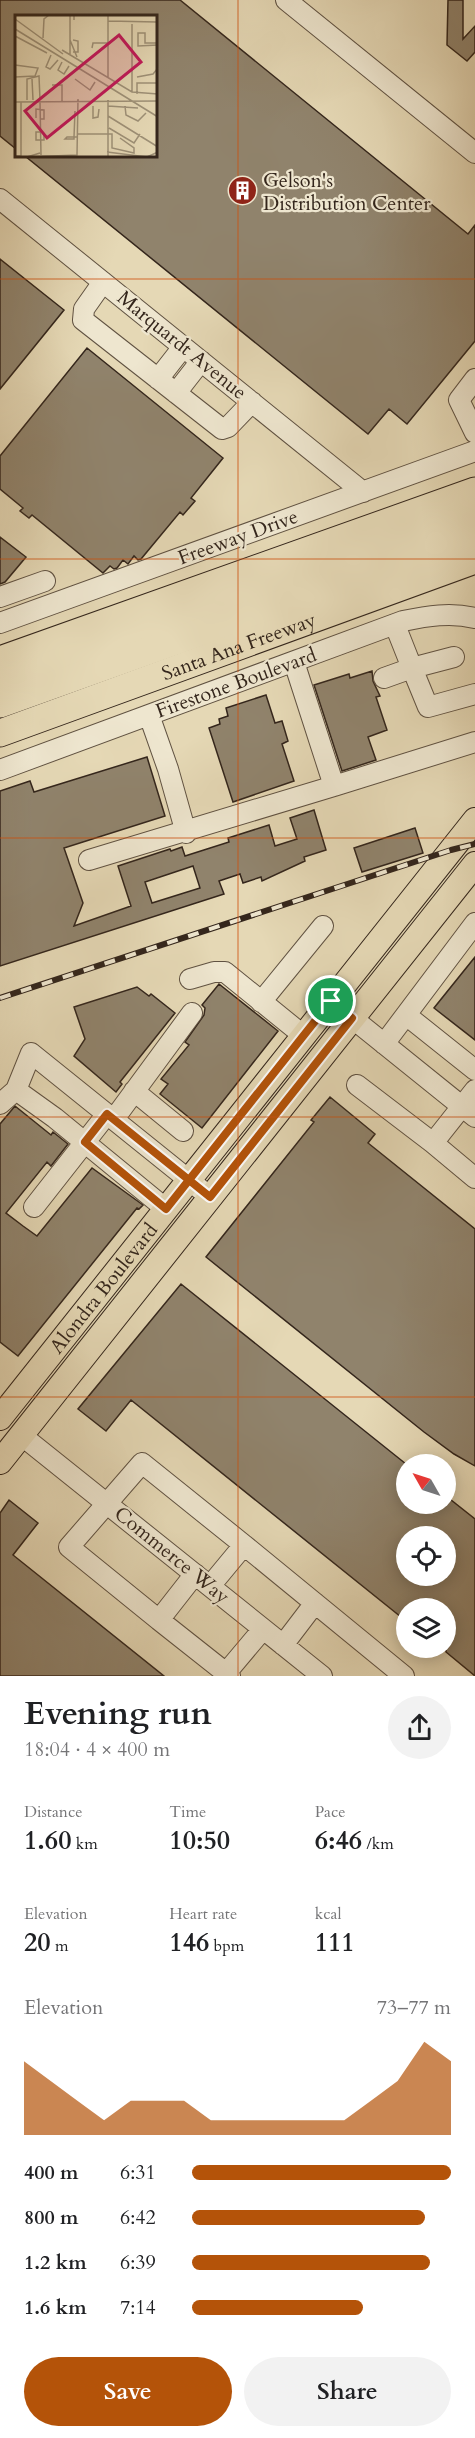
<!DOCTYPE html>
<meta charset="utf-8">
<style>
:root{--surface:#fff;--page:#f2f2f2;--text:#202124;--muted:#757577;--accent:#b45309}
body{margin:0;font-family:Cardo,serif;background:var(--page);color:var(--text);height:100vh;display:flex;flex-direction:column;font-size:22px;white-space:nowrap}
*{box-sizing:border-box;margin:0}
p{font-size:20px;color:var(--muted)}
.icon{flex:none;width:33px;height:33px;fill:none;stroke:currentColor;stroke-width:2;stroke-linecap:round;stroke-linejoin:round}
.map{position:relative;height:1676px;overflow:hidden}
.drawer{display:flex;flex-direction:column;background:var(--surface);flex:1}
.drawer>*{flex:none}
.needle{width:39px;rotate:309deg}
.buttons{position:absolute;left:396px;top:1454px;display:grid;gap:12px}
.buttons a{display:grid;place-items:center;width:60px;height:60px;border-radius:50%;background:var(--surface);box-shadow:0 3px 15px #0003;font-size:30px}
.pin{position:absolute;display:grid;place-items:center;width:51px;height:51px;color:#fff;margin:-26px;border:3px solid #fff;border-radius:50%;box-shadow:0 2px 6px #0007}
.round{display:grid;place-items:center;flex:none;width:63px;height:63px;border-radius:32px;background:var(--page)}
.head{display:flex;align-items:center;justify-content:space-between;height:102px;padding:0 24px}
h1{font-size:33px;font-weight:700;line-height:45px}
.figures{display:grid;grid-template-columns:repeat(3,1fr);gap:9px;height:102px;padding:6px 24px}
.figures div{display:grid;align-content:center}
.figures b{font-size:26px;font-weight:700}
.figures small{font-size:16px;font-weight:400}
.figures p{font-size:16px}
.chart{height:168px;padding:12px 24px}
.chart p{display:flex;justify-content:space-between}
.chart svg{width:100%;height:108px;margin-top:6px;fill:var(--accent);opacity:.7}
.button{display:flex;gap:12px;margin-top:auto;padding:12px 24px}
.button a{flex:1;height:69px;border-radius:36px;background:var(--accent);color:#fff;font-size:24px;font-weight:700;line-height:69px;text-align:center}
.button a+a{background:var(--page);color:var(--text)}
ul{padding:0 24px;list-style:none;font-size:20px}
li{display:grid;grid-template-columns:96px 72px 1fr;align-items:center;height:45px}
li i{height:15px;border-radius:8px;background:var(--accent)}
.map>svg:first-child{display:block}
.building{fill:#90836c;stroke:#34261c;stroke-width:1.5;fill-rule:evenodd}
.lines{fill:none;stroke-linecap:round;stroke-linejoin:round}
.minor-casing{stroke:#605242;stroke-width:22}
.major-casing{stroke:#34261c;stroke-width:26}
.highway-casing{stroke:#34261c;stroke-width:29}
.minor{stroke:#eee6cf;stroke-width:20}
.major{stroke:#e5d8b5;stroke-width:24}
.highway{stroke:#e5d8b5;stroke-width:27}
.rail-casing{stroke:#34261c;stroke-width:6}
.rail{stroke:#eee6cf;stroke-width:4;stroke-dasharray:11;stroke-linecap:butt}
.route-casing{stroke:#fff;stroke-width:12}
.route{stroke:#b45309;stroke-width:8}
.grid{fill:none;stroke:#cd510e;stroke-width:1.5;stroke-opacity:0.55}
.labels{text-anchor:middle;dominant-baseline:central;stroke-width:4.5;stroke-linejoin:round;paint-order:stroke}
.poi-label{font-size:20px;fill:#34261c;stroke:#eee6cf;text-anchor:start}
.street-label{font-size:20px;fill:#34261c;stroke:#eee6cf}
.inset-road{fill:none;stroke:#9e9178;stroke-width:1.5}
.view{fill:#c2185b;fill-opacity:0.15;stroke:#c2185b;stroke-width:3}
.inset-edge{fill:none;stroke:#34261c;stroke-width:3}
</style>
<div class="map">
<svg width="475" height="1676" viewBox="0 0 475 1676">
<rect width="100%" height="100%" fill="#e5d8b5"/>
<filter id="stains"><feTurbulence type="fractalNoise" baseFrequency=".00333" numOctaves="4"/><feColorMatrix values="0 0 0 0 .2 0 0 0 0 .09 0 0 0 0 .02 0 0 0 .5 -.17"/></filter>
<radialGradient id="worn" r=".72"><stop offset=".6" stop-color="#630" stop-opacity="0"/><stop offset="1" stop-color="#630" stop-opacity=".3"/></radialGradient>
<path class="building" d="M 0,0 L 180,0 L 468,234 L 475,225 L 475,341 L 407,424 L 389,409 L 368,434 L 25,156 L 156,156 L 156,16 L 16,16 L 16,149 L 0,136 Z
M 448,0 L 463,0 L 463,39 L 475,26 L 475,52 L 467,61 L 447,45 Z
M 0,259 L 64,310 L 0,389 Z
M 87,348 L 223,458 L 191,498 L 195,501 L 183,515 L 180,512 L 141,559 L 138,560 L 134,556 L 128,564 L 123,560 L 117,568 L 114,569 L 110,566 L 103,573 L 32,515 L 29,518 L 20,511 L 23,508 L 0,489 L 0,456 Z
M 0,537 L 26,557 L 5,582 L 0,584 Z
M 372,671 L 373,681 L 380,696 L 376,697 L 387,730 L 368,737 L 376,760 L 342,771 L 314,685 L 349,674 L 350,678 Z
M 266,695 L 275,723 L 282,721 L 288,741 L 282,744 L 294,781 L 233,802 L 209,728 L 220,724 L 219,719 L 228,716 L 226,708 Z
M 147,757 L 165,816 L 64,848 L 83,903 L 74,926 L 131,906 L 118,866 L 170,849 L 171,851 L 182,847 L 185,856 L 229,842 L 228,838 L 269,825 L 275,846 L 297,839 L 290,818 L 314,810 L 326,850 L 304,857 L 305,861 L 262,881 L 261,877 L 243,883 L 240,874 L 219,881 L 224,894 L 0,966 L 0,791 L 30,781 L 34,792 ZM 193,866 L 200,888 L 152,903 L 145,882 Z
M 415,828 L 423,853 L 362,872 L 354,848 Z
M 475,957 L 475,1040 L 434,1008 Z
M 219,984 L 278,1031 L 202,1128 L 160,1094 L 168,1084 L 161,1079 L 189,1045 L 185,1042 L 204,1015 L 205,1008 L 202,1005 Z
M 137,987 L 149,996 L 151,994 L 175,1013 L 120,1082 L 122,1084 L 116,1092 L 74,1056 L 85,1039 L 74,1007 Z
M 330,1097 L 375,1134 L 368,1143 L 475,1229 L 475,1466 L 454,1454 L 424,1432 L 206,1257 L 314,1122 L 311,1120 Z
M 15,1106 L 51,1135 L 53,1132 L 68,1144 L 51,1166 L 47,1162 L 6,1213 L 23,1226 L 37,1236 L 92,1168 L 143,1205 L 139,1209 L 137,1208 L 18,1356 L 0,1342 L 0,1124 Z
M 181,1284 L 406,1464 L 406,1503 L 446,1503 L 446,1496 L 475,1519 L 475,1676 L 446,1652 L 446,1608 L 406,1608 L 406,1621 L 131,1400 L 106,1431 L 78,1409 ZM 406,1536 L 446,1536 L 446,1575 L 406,1575 Z
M 9,1500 L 38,1523 L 13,1555 L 164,1676 L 0,1676 L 0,1513 Z"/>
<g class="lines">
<defs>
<path id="minor" d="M 286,0 L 475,153
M 0,199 L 363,492
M 103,282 L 84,309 L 83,320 L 222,429 L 228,427 L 252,402
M 158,379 L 183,347
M 475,379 L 459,400 L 475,433
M 176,393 L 201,361
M 0,597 L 45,581
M 0,623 L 475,451
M 395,625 L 412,668 L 454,657
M 384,678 L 412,668 L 428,707 L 475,694
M 149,715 L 168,769 L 186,833
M 0,770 L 403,621 C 427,616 451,612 475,618
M 334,786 L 475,742
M 89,860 L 334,786 L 294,662
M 190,979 L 214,972 L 225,972 L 304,1036
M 331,1001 L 475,1117
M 261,1002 L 323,926
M 406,1015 L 475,1070
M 384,1044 L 475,923
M 357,1085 L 433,1143 L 475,1090
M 16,1090 L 55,1118 L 166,1209
M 134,1091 L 183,1131
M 0,1104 L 16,1090 L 31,1053 L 210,1197
M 114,1119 L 192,1013
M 433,1143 L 475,1178
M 34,1207 L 107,1114
M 21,1435 L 322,1676
M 244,1545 L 404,1676
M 195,1574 L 159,1620 L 226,1673
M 159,1620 L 69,1547 L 142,1463 L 244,1545 L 210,1586
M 283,1645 L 315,1603
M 230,1676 L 226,1673 L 263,1629"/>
<g id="major">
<path id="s1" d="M 0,1418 L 475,820"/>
<path d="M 0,1462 L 475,864"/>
</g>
<g id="highway">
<path d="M 0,660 L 475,491"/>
<path d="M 0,683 L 475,513"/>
<path d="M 0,704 L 475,534"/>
<path id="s2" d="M 0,733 L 475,560"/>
</g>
</defs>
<use href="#minor" class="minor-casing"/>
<use href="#major" class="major-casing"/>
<use href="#highway" class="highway-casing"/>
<use href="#minor" class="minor"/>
<use href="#major" class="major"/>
<use href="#highway" class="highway"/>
<defs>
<path id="rail" d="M 0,998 L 451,850 L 475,844"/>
</defs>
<use href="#rail" class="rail-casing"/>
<use href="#rail" class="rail"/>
</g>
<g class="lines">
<defs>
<path id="route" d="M 331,1001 L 189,1180 L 107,1114 L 85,1142 L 166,1209 L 189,1180 L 210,1197 L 352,1018 L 331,1001"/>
</defs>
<use href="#route" class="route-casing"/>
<use href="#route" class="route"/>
</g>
<path class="grid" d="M 238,0 L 238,1676M 0,279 L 475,279M 0,559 L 475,559M 0,838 L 475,838M 0,1117 L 475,1117M 0,1397 L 475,1397"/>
<defs>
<symbol id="building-disc" viewBox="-11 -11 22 22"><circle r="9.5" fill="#8f2418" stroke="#eee6cf"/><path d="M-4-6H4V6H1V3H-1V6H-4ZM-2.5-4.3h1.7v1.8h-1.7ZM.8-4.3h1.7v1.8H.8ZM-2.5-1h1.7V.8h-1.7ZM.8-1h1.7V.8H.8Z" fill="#fff"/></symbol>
</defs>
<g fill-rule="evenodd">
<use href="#building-disc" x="226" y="174" width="33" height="33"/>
</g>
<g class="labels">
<g class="poi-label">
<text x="263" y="180">Gelson's<tspan x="263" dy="23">Distribution Center</tspan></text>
</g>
<g class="street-label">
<text transform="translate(182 345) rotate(39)">Marquardt Avenue</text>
<text transform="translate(238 537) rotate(-20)">Freeway Drive</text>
<text stroke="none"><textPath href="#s2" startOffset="254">Santa Ana Freeway</textPath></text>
<text transform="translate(236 683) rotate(-20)">Firestone Boulevard</text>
<text stroke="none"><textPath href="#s1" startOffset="166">Alondra Boulevard</textPath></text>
<text transform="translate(172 1555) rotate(39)">Commerce Way</text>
</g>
</g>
<g transform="translate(15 15)">
<rect width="142" height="142" fill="#e5d8b5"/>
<path class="inset-road" d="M 39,0 L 59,0 L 59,5M 55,0 L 55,40M 93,0 L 93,63M 0,4 L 48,39M 93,6 L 142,7M 0,14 L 143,102M 0,21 L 32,38M 28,23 L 29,4 L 34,0M 55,25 L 62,42M 58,25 L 63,26 L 63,37 L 58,37M 143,28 L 130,28 L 130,18 L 123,18 L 123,31 L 143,30M 77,33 L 78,28 L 93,28M 47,35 L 117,77 L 143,79M 36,40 L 31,52 L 35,54 L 43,45M 47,47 L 43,55 L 49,59 L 54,51M 0,50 L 23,53 L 20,61 L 0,62M 122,62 L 138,59 L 143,53M 17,64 L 18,85M 60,64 L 75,75 L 80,67M 37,70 L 47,70 L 47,86M 117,77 L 117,9M 122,79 L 122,68 L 143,68M 12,85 L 12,64 L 24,61 L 25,85M 0,87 L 143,86M 25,87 L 26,140M 78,91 L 78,103 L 83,102 L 84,94M 93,91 L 123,93M 110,91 L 111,100 L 123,106 L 131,98M 60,96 L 59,122 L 59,124 L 50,124 L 52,122 L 63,122M 93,101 L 143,132M 21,103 L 21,94 L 29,95 L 29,104 L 25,104M 94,113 L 119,128 L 125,119M 25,117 L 21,117 L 21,125 L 29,125 L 29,120M 63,119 L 97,119 L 97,133 L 119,138 L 119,133 L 105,123M 92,137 L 132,142 L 143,137M 25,138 L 12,142 L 62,140 L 63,84M 0,141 L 6,141 L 6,87M 93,142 L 93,85"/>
<path class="view" d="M 104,20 L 126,47 L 32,123 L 10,96 Z"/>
<rect width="142" height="142" class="inset-edge"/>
</g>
<rect width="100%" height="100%" filter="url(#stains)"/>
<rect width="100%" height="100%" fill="url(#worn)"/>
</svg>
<div class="buttons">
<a><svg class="needle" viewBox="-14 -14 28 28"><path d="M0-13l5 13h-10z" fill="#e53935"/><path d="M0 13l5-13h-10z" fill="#757577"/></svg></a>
<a><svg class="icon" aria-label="locate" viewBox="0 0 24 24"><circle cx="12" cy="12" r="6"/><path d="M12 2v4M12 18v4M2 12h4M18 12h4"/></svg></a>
<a><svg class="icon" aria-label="layers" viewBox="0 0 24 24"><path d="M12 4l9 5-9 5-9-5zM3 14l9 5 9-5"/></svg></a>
</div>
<div class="pin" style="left:331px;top:1001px;background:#1e9e55"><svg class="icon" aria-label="arrive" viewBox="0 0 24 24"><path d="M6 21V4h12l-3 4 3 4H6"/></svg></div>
</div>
<section class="drawer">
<div class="head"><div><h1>Evening run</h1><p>18:04 · 4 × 400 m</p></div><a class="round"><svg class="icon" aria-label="share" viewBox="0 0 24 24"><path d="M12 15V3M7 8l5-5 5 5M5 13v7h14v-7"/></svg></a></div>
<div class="figures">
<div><p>Distance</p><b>1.60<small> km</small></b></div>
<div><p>Time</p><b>10:50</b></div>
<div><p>Pace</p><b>6:46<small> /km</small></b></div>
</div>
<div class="figures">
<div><p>Elevation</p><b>20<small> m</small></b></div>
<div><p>Heart rate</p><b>146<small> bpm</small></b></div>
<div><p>kcal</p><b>111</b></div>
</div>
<div class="chart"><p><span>Elevation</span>73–77 m</p>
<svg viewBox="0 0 160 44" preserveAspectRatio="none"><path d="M0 44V14L10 22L20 30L30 38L40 30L50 30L60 30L70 38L80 38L90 38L100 38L110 38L120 38L130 30L140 22L150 6L160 14V44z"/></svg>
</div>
<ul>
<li><b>400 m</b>6:31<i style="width:100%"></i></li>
<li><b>800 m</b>6:42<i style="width:90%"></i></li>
<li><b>1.2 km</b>6:39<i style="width:92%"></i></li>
<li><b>1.6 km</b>7:14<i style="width:66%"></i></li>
</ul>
<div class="button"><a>Save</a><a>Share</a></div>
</section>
